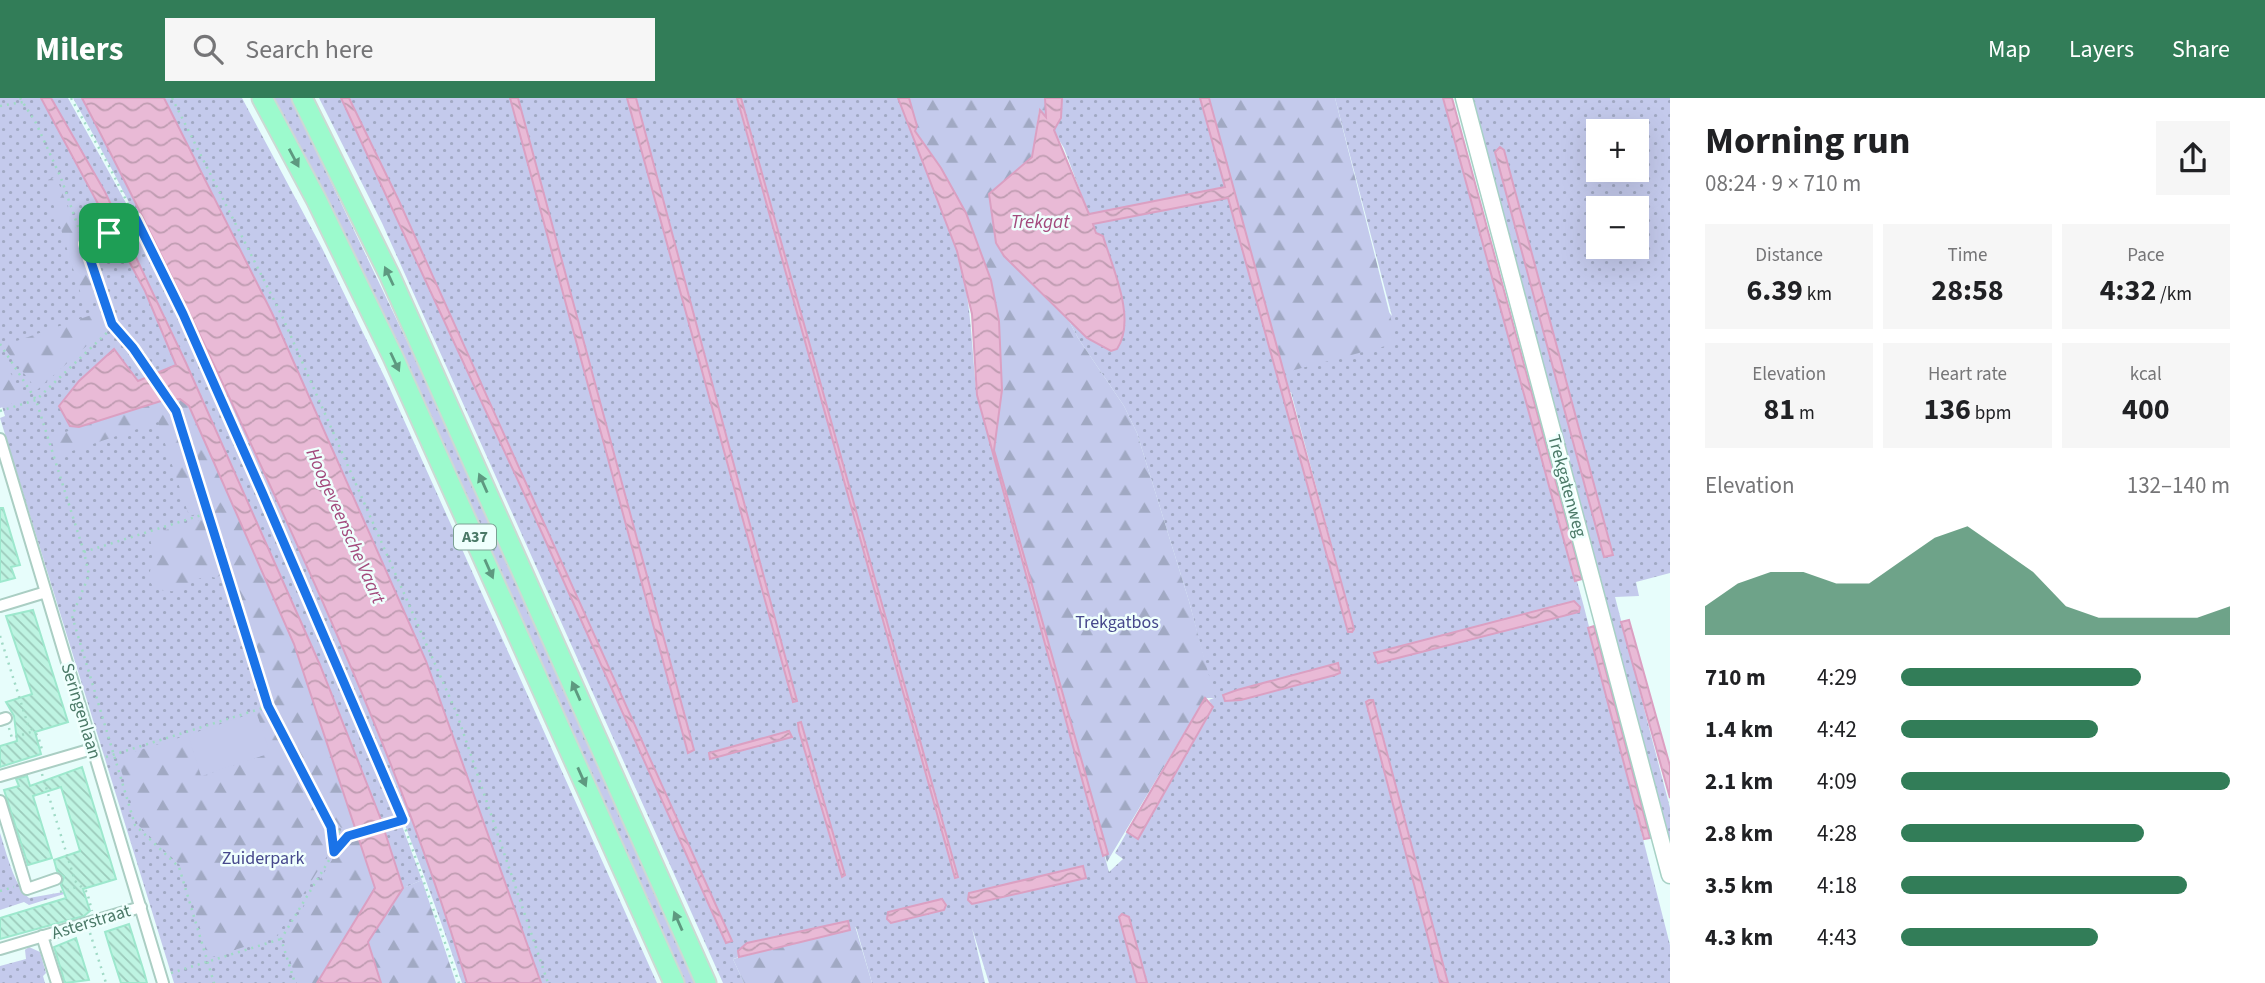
<!DOCTYPE html>
<meta charset="utf-8">
<style>
:root{--surface:#fff;--page:#f6f6f6;--text:#202124;--muted:#757577;--accent:#327d58}
body{margin:0;font-family:"Source Sans 3",sans-serif;background:var(--page);color:var(--text);height:100vh;display:flex;flex-direction:column;font-size:26px;white-space:nowrap}
*{box-sizing:border-box;margin:0}
p{font-size:23px;color:var(--muted)}
.icon{flex:none;width:38px;height:38px;fill:none;stroke:currentColor;stroke-width:2;stroke-linecap:round;stroke-linejoin:round}
.map{position:relative;flex:1;overflow:hidden}
.drawer{display:flex;flex-direction:column;background:var(--surface);width:595px}
.drawer>*{flex:none}
.tools{position:absolute;left:1586px;top:21px;display:grid;gap:14px}
.tools a{display:grid;place-items:center;width:63px;height:63px;border-radius:0px;background:var(--surface);box-shadow:0 7px 28px #0002;font-size:35px}
.pin{position:absolute;display:grid;place-items:center;width:60px;height:60px;color:#fff;margin:-30px;border-radius:14px;box-shadow:0 4px 10px #0006}
.round{display:grid;place-items:center;flex:none;width:74px;height:74px;border-radius:0px;background:var(--page)}
.head{display:flex;align-items:center;justify-content:space-between;height:119px;padding:0 35px}
h1{font-size:38px;font-weight:700;line-height:52px}
.figures{display:grid;grid-template-columns:repeat(3,1fr);gap:10px;height:119px;padding:7px 35px}
.figures div{display:grid;align-content:center;border-radius:0px;background:var(--page);text-align:center}
.figures b{font-size:30px;font-weight:700}
.figures small{font-size:19px;font-weight:400}
.figures p{font-size:19px}
.chart{height:196px;padding:14px 35px}
.chart p{display:flex;justify-content:space-between}
.chart svg{width:100%;height:126px;margin-top:7px;fill:var(--accent);opacity:.7}
ul{padding:0 35px;list-style:none;font-size:23px}
li{display:grid;grid-template-columns:112px 84px 1fr;align-items:center;height:52px}
li i{height:18px;border-radius:9px;background:var(--accent)}
header{display:flex;align-items:center;gap:42px;box-sizing:border-box;height:98px;padding:0 35px;background:var(--accent);color:#fff}
header strong{font-size:33px}
nav{display:flex;gap:38px;margin-inline-start:auto;font-size:24px}
.search{width:490px;height:63px;background:var(--page);display:flex;align-items:center;gap:18px;box-sizing:border-box;padding:0 24px;border-radius:0px;color:var(--muted);font-size:26px}
main{display:flex;flex:1;min-height:0}
.map>svg:first-child{display:block}
.grass{fill:url(#grass-dots);fill-rule:evenodd}
.forest{fill:url(#forest-firs)}
.garden{fill:#c4caec}
.water{fill:url(#water-waves);stroke:#dba0c2;stroke-width:2}
.building{fill:url(#building-back-hatch);stroke:#9de8cd;stroke-width:2}
.lines{fill:none;stroke-linecap:round;stroke-linejoin:round}
.street-casing{stroke:#aacec3;stroke-width:14}
.secondary-casing{stroke:#a7d1c5;stroke-width:19}
.highway-casing{stroke:#ccd9d4;stroke-width:23}
.path{stroke:#a0dac6;stroke-width:2.5;stroke-dasharray:2 5;stroke-linecap:butt}
.street{stroke:#fff;stroke-width:10}
.secondary{stroke:#fff;stroke-width:16}
.highway{stroke:#9cfacd;stroke-width:19}
.oneway{fill:#5e9980}
.route-casing{stroke:#fff;stroke-width:14}
.route{stroke:#1a73e8;stroke-width:9}
.labels{text-anchor:middle;dominant-baseline:central;stroke-width:5;stroke-linejoin:round;paint-order:stroke}
.shield{fill:#effffd;stroke:#7ca194;stroke-width:2}
.shield-label{font-size:16px;font-weight:bold;fill:#4a7967}
.street-label{font-size:18px;fill:#4a7967;stroke:#effffd}
.park-label{font-size:18px;fill:#46488c;stroke:#effffd}
.water-label{font-size:19px;font-style:italic;fill:#a34a7d;stroke:#effffd}
</style>
<header>
<strong>Milers</strong>
<div class="search"><svg class="icon" aria-label="search" viewBox="0 0 24 24"><circle cx="10" cy="10" r="6"/><path d="M15 15l6 6"/></svg>Search here</div>
<nav><a>Map</a><a>Layers</a><a>Share</a></nav>
</header>
<main>
<div class="map">
<svg width="1670" height="885" viewBox="0 0 1670 885">
<defs>
<pattern id="grass-dots" width="8" height="8" patternUnits="userSpaceOnUse" patternTransform="scale(1.75)"><rect width="8" height="8" fill="#c4caec"/><path d="M2 2h.1M6 6h.1" fill="none" stroke="#a1a9c3" stroke-width="1.8" stroke-linecap="round"/></pattern>
<pattern id="forest-firs" width="22" height="20" patternUnits="userSpaceOnUse" patternTransform="scale(1.75)"><rect width="22" height="20" fill="#c4caec"/><path d="M5 1l3.5 6h-7zM16 11l3.5 6h-7z" fill="#a1a9c3"/></pattern>
<pattern id="water-waves" width="16" height="10" patternUnits="userSpaceOnUse" patternTransform="scale(1.75)"><rect width="16" height="10" fill="#e9bad6"/><path d="M0 5q4-4 8 0t8 0" fill="none" stroke="#bf9cb1"/></pattern>
<pattern id="building-back-hatch" width="6" height="6" patternUnits="userSpaceOnUse" patternTransform="scale(1.75)"><rect width="6" height="6" fill="#bef4e2"/><path d="M-1 5l2 2M0 0l6 6M5-1l2 2" fill="none" stroke="#9ccabb"/></pattern>
</defs>
<rect width="100%" height="100%" fill="#e7fdfb"/>
<path class="grass" d="M 0,0 L 68,0 L 126,105 L 133,120 L 125,124 L 127,128 L 135,125 L 136,127 L 248,368 L 393,702 L 399,720 L 381,725 L 320,567 L 283,486 L 384,734 L 383,731 L 401,725 L 422,782 L 406,789 L 438,885 L 174,885 L 0,320 L 5,318 L 0,302 Z
M 73,0 L 82,0 C 146,122 205,246 262,370 C 340,538 414,708 467,885 L 462,885 C 409,726 343,572 276,419 C 213,277 149,135 73,0 Z
M 164,0 L 242,0 L 322,150 L 386,282 L 657,885 L 541,885 L 426,563 L 272,215 Z
M 269,0 L 291,0 L 414,258 L 696,885 L 683,885 Z
M 319,0 L 902,0 C 917,52 941,101 957,153 C 972,200 971,249 977,297 L 1109,774 L 1123,761 L 1115,755 L 1127,734 L 1138,741 L 1213,609 L 1209,602 L 1214,600 L 1189,503 L 1137,335 L 1124,308 L 1078,240 L 1065,215 L 1087,240 L 1096,135 L 1064,50 L 1046,21 L 1060,0 L 1203,0 L 1392,218 L 1335,0 L 1447,0 L 1584,509 L 1670,847 L 1670,885 L 1448,885 L 1373,603 L 1369,602 L 1366,605 L 1440,885 L 1147,885 L 1129,819 L 1119,819 L 1137,885 L 989,885 L 972,830 L 985,885 L 872,885 L 856,829 L 850,832 L 850,828 L 739,853 L 739,859 L 733,861 L 744,885 L 723,885 L 382,125 ZM 1286,294 L 1291,294 L 1354,531 L 1348,534 L 1284,297 ZM 1574,503 L 1580,509 L 1579,514 L 1379,565 L 1375,555 ZM 801,625 L 845,776 L 843,779 L 799,633 Z
M 1469,0 L 1670,0 L 1670,475 L 1636,484 L 1639,498 L 1615,499 L 1670,710 L 1670,754 ZM 1598,33 L 1636,33 L 1636,72 L 1598,72 ZM 1598,110 L 1636,110 L 1636,149 L 1598,149 Z
M 0,735 C 6,753 14,788 29,800 L 80,791 L 29,807 L 24,804 L 0,812 Z
M 29,849 L 40,854 L 46,875 L 43,878 L 45,885 L 0,885 L 0,868 L 26,861 L 25,852 Z"/>
<path class="forest" d="M 902,0 L 1060,0 L 1046,21 L 1039,13 L 1032,59 L 989,96 L 996,145 L 1004,158 L 1065,215 L 1078,240 L 1124,308 L 1137,335 L 1189,503 L 1215,600 L 1205,600 L 1107,764 L 993,359 L 1002,292 L 999,223 L 991,182 L 966,115 L 941,70 L 909,24 Z
M 1203,0 L 1335,0 L 1397,245 L 1279,276 Z
M 56,78 L 76,131 L 95,200 L 83,203 L 48,89 L 48,82 Z
M 100,214 L 104,228 L 100,236 L 37,292 L 5,251 L 5,247 Z
M 0,256 L 25,301 L 0,310 Z
M 181,301 L 189,308 L 294,546 L 375,790 L 317,885 L 297,885 L 284,841 L 339,750 L 350,742 L 317,697 L 269,601 L 183,310 L 170,302 Z
M 161,303 L 172,313 L 205,414 L 189,418 L 158,324 L 57,358 L 50,339 Z
M 206,420 L 225,474 L 216,480 C 199,475 192,487 178,492 C 171,495 162,492 154,491 L 149,481 L 153,453 L 149,437 Z
M 266,611 L 330,734 L 331,752 L 276,839 L 209,860 L 182,769 L 138,727 L 117,659 L 188,637 L 202,678 L 270,655 L 256,614 Z
M 422,782 L 456,885 L 381,885 L 368,844 L 403,790 Z
M 855,828 L 872,885 L 744,885 L 733,861 L 850,832 Z"/>
<path class="garden" d="M 256,614 L 270,655 L 201,678 L 188,637 Z"/>
<path class="water" d="M 41,0 L 51,0 L 105,94 L 186,265 L 320,567 L 380,719 L 403,790 L 368,844 L 381,885 L 317,885 L 375,790 L 294,546 L 189,308 L 180,301 L 161,303 L 79,329 L 70,328 L 59,308 L 79,283 L 114,251 L 138,283 L 176,267 L 145,193 Z
M 82,0 L 164,0 L 272,215 L 426,563 L 541,885 L 467,885 C 414,708 340,538 262,370 C 205,246 146,122 82,0 Z
M 341,0 L 349,0 L 399,103 L 732,843 L 726,845 L 533,415 Z
M 510,0 L 518,0 L 694,652 L 688,655 Z
M 627,0 L 636,0 L 797,603 L 793,604 Z
M 737,0 L 741,0 L 958,779 L 955,780 Z
M 898,0 L 909,0 L 917,28 L 915,33 L 941,70 L 966,115 L 991,182 L 999,223 L 1002,292 L 994,352 L 1108,756 L 1103,758 L 977,297 L 972,216 L 957,153 Z
M 1045,0 L 1062,0 L 1061,20 L 1054,32 L 1089,116 L 1225,89 L 1200,0 L 1209,0 L 1354,531 L 1352,534 L 1348,534 L 1228,100 L 1093,126 L 1096,135 L 1103,138 C 1112,169 1137,221 1117,251 L 1111,253 L 1087,240 L 1004,158 L 996,145 L 989,96 L 1032,59 L 1040,12 L 1046,19 Z
M 1443,0 L 1452,0 L 1582,481 L 1575,483 Z
M 1500,49 L 1504,52 L 1613,457 L 1604,459 L 1495,54 Z
M 1574,503 L 1580,509 L 1579,514 L 1378,565 L 1374,555 Z
M 1629,522 L 1670,668 L 1670,700 L 1621,524 Z
M 1594,528 L 1650,740 L 1644,741 L 1588,530 Z
M 1338,565 L 1340,575 L 1335,577 L 1241,602 L 1225,603 L 1223,597 L 1237,592 Z
M 1205,600 L 1213,609 L 1138,741 L 1127,734 Z
M 1369,602 L 1373,602 L 1448,885 L 1440,885 L 1366,604 Z
M 801,624 L 845,777 L 842,779 L 799,633 L 798,625 Z
M 789,633 L 792,639 L 710,661 L 709,655 Z
M 1083,768 L 1086,780 L 972,806 L 968,802 L 969,795 Z
M 942,801 L 946,807 L 944,812 L 891,825 L 887,821 L 888,814 Z
M 1122,816 L 1129,819 L 1147,885 L 1137,885 L 1119,819 Z
M 848,823 L 850,832 L 739,859 L 738,853 L 747,845 Z"/>
<path class="building" d="M 0,410 L 3,410 L 20,467 L 11,469 L 15,480 L 0,484 Z
M 33,512 L 68,624 L 35,634 L 41,656 L 0,669 L 0,648 L 17,643 L 14,618 L 6,604 L 32,596 L 6,518 Z
M 82,669 L 116,781 L 83,791 L 90,813 L 84,818 L 0,841 L 0,820 L 66,800 L 61,787 L 64,779 L 57,773 L 54,762 L 80,753 L 61,689 L 33,698 L 52,760 L 28,767 L 4,692 L 19,688 L 16,681 L 27,678 L 30,688 Z
M 129,826 L 144,874 L 147,885 L 121,885 L 111,854 L 105,834 Z
M 76,840 L 89,882 L 65,885 L 54,849 Z"/>
<g class="lines">
<defs>
<path id="street" d="M 0,341 L 163,885
M 0,508 L 46,494
M 0,622 L 6,620
M 0,678 L 92,651
M 0,703 L 27,791 L 56,781
M 42,838 L 57,885
M 0,851 L 141,809"/>
<path id="secondary" d="M 1464,0 L 1670,777"/>
<path id="highway" d="M 262,0 L 316,101 L 393,259 L 674,885
M 302,0 L 390,178 L 706,885"/>
</defs>
<use href="#street" class="street-casing"/>
<use href="#secondary" class="secondary-casing"/>
<use href="#highway" class="highway-casing"/>
<path class="path" d="M 20,0 L 36,25 L 61,80 L 112,226 L 133,250 L 176,313 L 268,608 L 331,729 L 334,754 L 281,841 L 295,885
M 71,0 L 109,68 L 183,216 L 331,550 L 394,698 L 459,885
M 172,0 L 282,218 L 457,616 L 548,885
M 0,8 L 23,4
M 85,146 L 135,122
M 0,246 L 36,302 L 84,454 L 89,477 L 72,518 L 135,727 L 179,769 L 214,885
M 0,313 L 36,302 L 114,228
M 84,454 L 208,415
M 0,538 L 28,627 L 38,638 L 43,655
M 9,630 L 12,640 L 34,633
M 106,659 L 266,609
M 42,676 L 75,783 L 87,794 L 92,813
M 332,730 L 348,738
M 334,754 L 348,738 L 401,722
M 0,793 L 14,789
M 60,794 L 80,788
M 90,835 L 106,885
M 171,875 L 281,841"/>
<use href="#street" class="street"/>
<use href="#secondary" class="secondary"/>
<use href="#highway" class="highway"/>
</g>
<defs><path id="oneway-solid" d="M-6-.8H1V-3.2L6.5 0L1 3.2V.8H-6Z" transform="scale(1.75)"/></defs>
<g class="oneway">
<use href="#oneway-solid" transform="translate(294 60) rotate(62)"/>
<use href="#oneway-solid" transform="translate(389 178) rotate(-115)"/>
<use href="#oneway-solid" transform="translate(395 264) rotate(65)"/>
<use href="#oneway-solid" transform="translate(483 385) rotate(-114)"/>
<use href="#oneway-solid" transform="translate(489 471) rotate(66)"/>
<use href="#oneway-solid" transform="translate(576 593) rotate(-114)"/>
<use href="#oneway-solid" transform="translate(582 679) rotate(66)"/>
<use href="#oneway-solid" transform="translate(678 823) rotate(-114)"/>
</g>
<g class="lines">
<defs>
<path id="route" d="M 136,121 L 183,216 L 262,394 L 403,722 L 348,738 L 334,754 L 331,729 L 268,608 L 176,313 L 133,250 L 112,226 L 85,146 Z"/>
</defs>
<use href="#route" class="route-casing"/>
<use href="#route" class="route"/>
</g>
<g class="labels">
<rect class="shield" x="454" y="426.5" width="42" height="25" rx="5"/>
<g class="shield-label">
<text x="475" y="439">A37</text>
</g>
<g class="street-label">
<text transform="translate(1567 388) rotate(75)">Trekgatenweg</text>
<text transform="translate(81 613) rotate(73)">Seringenlaan</text>
<text transform="translate(91 824) rotate(-17)">Asterstraat</text>
</g>
<g class="park-label">
<text x="1117" y="524">Trekgatbos</text>
<text x="263" y="760">Zuiderpark</text>
</g>
<g class="water-label">
<text x="1040" y="124">Trekgat</text>
<text transform="translate(345 428) rotate(66)">Hoogeveensche Vaart</text>
</g>
</g>
</svg>
<div class="tools">
<a>+</a>
<a>−</a>
</div>
<div class="pin" style="left:109px;top:135px;background:#1e9e55"><svg class="icon" aria-label="arrive" viewBox="0 0 24 24"><path d="M6 21V4h12l-3 4 3 4H6"/></svg></div>
</div>
<section class="drawer">
<div class="head"><div><h1>Morning run</h1><p>08:24 · 9 × 710 m</p></div><a class="round"><svg class="icon" aria-label="share" viewBox="0 0 24 24"><path d="M12 15V3M7 8l5-5 5 5M5 13v7h14v-7"/></svg></a></div>
<div class="figures">
<div><p>Distance</p><b>6.39<small> km</small></b></div>
<div><p>Time</p><b>28:58</b></div>
<div><p>Pace</p><b>4:32<small> /km</small></b></div>
</div>
<div class="figures">
<div><p>Elevation</p><b>81<small> m</small></b></div>
<div><p>Heart rate</p><b>136<small> bpm</small></b></div>
<div><p>kcal</p><b>400</b></div>
</div>
<div class="chart"><p><span>Elevation</span>132–140 m</p>
<svg viewBox="0 0 160 44" preserveAspectRatio="none"><path d="M0 44V34L10 26L20 22L30 22L40 26L50 26L60 18L70 10L80 6L90 14L100 22L110 34L120 38L130 38L140 38L150 38L160 34V44z"/></svg>
</div>
<ul>
<li><b>710 m</b>4:29<i style="width:73%"></i></li>
<li><b>1.4 km</b>4:42<i style="width:60%"></i></li>
<li><b>2.1 km</b>4:09<i style="width:100%"></i></li>
<li><b>2.8 km</b>4:28<i style="width:74%"></i></li>
<li><b>3.5 km</b>4:18<i style="width:87%"></i></li>
<li><b>4.3 km</b>4:43<i style="width:60%"></i></li>
</ul>
</section>
</main>
